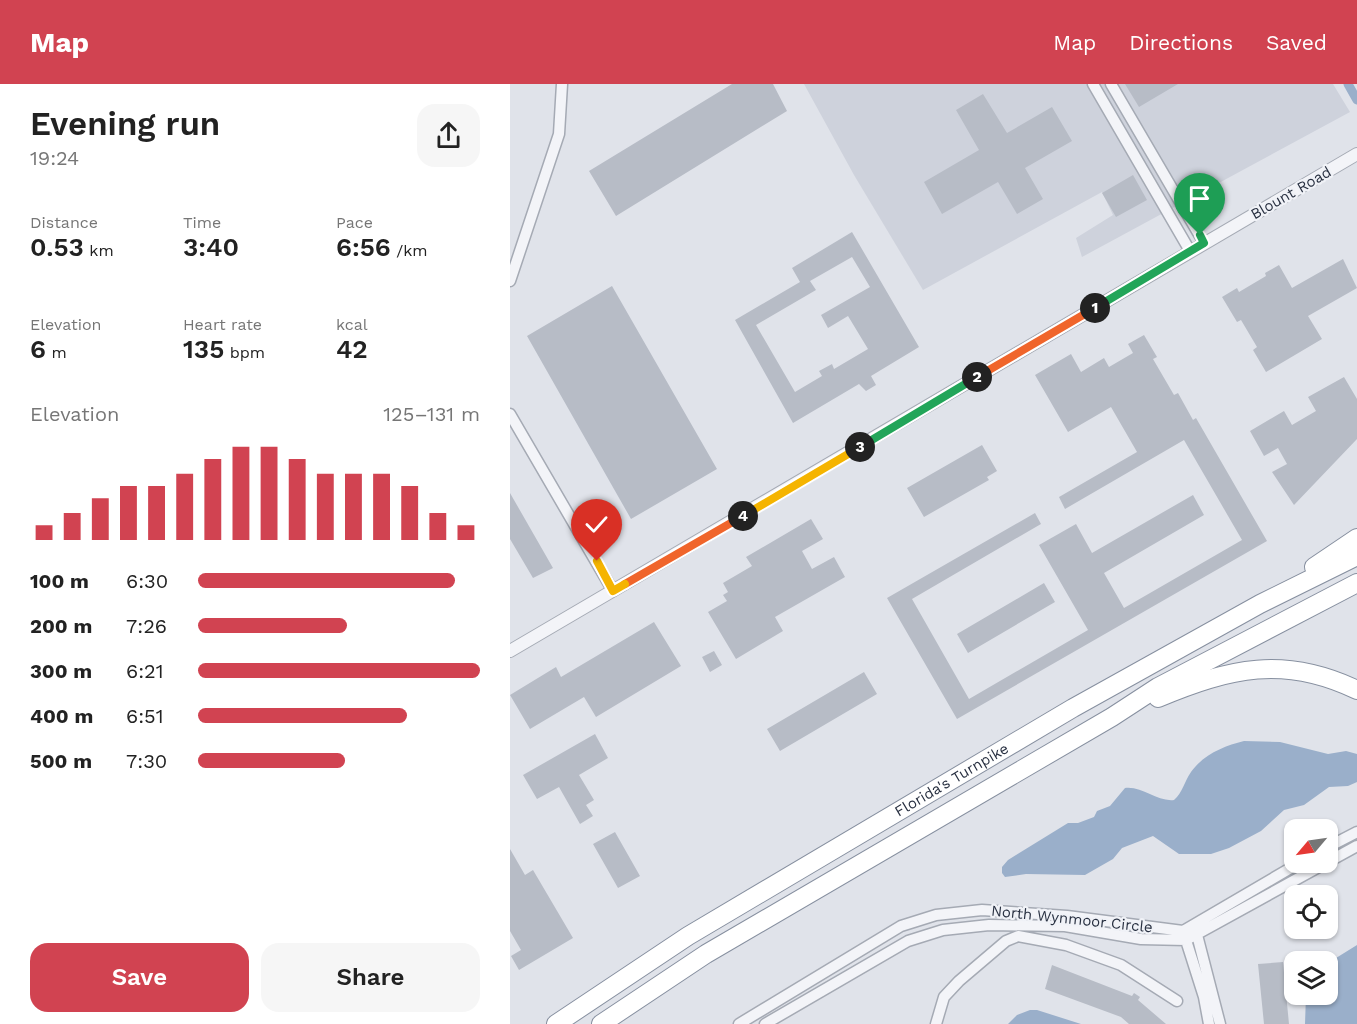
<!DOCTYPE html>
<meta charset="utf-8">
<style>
:root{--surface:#fff;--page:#f6f6f6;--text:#222;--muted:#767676;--accent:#d14351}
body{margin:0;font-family:"Work Sans",sans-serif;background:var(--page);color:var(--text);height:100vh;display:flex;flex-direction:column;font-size:22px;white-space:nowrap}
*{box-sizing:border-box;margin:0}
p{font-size:20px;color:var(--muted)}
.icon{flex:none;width:33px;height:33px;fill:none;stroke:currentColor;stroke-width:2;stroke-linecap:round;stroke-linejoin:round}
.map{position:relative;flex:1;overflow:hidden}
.details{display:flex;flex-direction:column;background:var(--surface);width:510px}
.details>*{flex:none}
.needle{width:39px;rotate:241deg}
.controls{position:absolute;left:774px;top:735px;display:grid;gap:12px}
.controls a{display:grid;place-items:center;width:54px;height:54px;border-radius:12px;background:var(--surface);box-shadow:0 2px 4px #0004;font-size:30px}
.pin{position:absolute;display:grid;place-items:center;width:51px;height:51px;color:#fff;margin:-62px -26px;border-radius:50% 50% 50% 0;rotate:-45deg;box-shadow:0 0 6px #0007}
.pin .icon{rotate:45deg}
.km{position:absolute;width:30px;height:30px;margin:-15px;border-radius:50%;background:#222;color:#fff;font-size:16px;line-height:30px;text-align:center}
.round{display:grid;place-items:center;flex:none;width:63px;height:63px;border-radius:18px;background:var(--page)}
.summary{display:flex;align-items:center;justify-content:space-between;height:102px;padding:0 30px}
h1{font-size:33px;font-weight:600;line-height:45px}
.figures{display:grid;grid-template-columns:repeat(3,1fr);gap:9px;height:102px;padding:6px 30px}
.figures div{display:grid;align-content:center}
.figures b{font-size:26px;font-weight:600}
.figures small{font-size:16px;font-weight:400}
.figures p{font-size:16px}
.chart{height:168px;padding:12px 30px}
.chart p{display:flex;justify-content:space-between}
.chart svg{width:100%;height:108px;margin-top:6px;stroke:var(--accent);stroke-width:6}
.button{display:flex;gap:12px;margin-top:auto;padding:12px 30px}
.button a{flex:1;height:69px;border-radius:18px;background:var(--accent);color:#fff;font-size:24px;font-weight:600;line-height:69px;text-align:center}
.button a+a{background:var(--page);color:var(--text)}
ul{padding:0 30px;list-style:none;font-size:20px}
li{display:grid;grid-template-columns:96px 72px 1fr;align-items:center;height:45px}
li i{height:15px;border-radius:8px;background:var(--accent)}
header{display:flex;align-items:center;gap:36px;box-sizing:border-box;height:84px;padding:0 30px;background:var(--accent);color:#fff}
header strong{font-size:28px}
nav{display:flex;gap:33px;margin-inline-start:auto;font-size:21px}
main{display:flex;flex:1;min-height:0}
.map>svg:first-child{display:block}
.built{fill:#ced2dc}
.water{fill:#9aafca}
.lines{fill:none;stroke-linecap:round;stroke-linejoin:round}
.canal{stroke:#9aafca;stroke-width:9}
.building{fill:#b7bcc6;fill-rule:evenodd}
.minor-casing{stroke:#a5aab4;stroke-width:13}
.tertiary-casing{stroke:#a5aab4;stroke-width:14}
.motorway-casing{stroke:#8790a0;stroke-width:20}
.minor{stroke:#f3f4f8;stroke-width:10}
.tertiary{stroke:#f3f4f8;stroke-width:12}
.motorway{stroke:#fff;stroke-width:18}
.split-1-casing{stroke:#fff;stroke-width:12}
.split-2-casing{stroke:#fff;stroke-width:12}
.split-3-casing{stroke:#fff;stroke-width:12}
.split-4-casing{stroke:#fff;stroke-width:12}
.split-5-casing{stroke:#fff;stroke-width:12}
.split-6-casing{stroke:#fff;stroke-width:12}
.split-1{stroke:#22a559;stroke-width:8}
.split-2{stroke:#f0652b;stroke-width:8}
.split-3{stroke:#22a559;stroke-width:8}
.split-4{stroke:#f5b400;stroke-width:8}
.split-5{stroke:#f0652b;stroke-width:8}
.split-6{stroke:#f5b400;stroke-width:8}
.labels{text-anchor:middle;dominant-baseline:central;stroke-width:4.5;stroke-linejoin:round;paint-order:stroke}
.street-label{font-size:15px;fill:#283041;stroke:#f0f2f7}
</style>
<header>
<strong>Map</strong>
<nav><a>Map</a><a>Directions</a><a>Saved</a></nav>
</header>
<main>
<section class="details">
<div class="summary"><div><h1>Evening run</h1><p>19:24</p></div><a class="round"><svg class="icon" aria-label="share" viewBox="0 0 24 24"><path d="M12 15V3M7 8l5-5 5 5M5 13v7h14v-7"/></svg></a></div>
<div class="figures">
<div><p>Distance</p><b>0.53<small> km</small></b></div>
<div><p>Time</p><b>3:40</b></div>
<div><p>Pace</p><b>6:56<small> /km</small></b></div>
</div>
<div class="figures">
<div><p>Elevation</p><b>6<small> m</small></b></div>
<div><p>Heart rate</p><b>135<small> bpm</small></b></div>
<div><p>kcal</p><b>42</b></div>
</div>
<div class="chart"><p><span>Elevation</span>125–131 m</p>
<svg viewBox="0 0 160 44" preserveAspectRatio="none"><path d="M5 44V38M15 44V33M25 44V27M35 44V22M45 44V22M55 44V17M65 44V11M75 44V6M85 44V6M95 44V11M105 44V17M115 44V17M125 44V17M135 44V22M145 44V33M155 44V38"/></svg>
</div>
<ul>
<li><b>100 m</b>6:30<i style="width:91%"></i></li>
<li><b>200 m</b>7:26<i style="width:53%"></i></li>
<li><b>300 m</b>6:21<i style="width:100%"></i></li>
<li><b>400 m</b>6:51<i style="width:74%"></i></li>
<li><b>500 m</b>7:30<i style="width:52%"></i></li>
</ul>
<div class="button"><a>Save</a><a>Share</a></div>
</section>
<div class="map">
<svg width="847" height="940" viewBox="0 0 847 940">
<rect width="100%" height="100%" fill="#e0e3ea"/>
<path class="built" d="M 294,0 L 823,0 L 840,28 L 572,173 L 566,154 L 603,131 L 592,108 L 413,206 L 344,91 Z"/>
<path class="water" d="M 734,657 L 770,658 L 818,670 L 836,667 L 847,670 L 847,698 L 838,702 L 819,703 L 794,721 L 774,726 L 751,747 L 719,764 L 701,770 L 669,770 L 643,752 L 612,764 L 603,775 L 575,791 L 516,790 L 495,793 L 492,789 L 492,783 L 498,776 L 558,739 L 568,739 L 584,733 L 587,727 L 600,722 L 615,704 C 633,702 647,718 664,716 C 673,708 674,698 681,688 C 694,670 714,662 734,657 Z
M 847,861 L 847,940 L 795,940 L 796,911 L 818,910 L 818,879 Z
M 520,926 L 527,926 L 571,940 L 498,940 L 507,931 Z"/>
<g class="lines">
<path class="canal" d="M 838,0 L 847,16"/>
</g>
<path class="building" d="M 222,0 L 263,0 L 277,27 L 106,132 L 79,87 Z
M 615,0 L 668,0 L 629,23 Z
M 473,10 L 497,49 L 542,23 L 562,57 L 515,84 L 533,115 L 507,130 L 488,98 L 432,130 L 414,98 L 469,66 L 446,26 Z
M 623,91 L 637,116 L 606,133 L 592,109 Z
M 342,148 L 409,263 L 361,292 L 366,301 L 356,307 L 349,300 L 283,339 L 225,236 L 290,198 L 282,184 ZM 342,173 L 360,203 L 311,231 L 318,244 L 338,232 L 358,265 L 324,285 L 322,280 L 309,287 L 312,292 L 285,308 L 246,241 L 306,206 L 300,197 Z
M 833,175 L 847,204 L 798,232 L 812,255 L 756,288 L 743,266 L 747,263 L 731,236 L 727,238 L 712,213 L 727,204 L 729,208 L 756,192 L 755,189 L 769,181 L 782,204 Z
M 102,202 L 207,385 L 121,435 L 17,252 Z
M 634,251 L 647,273 L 643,275 L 664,311 L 668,309 L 683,336 L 686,334 L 757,457 L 447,635 L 377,514 L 525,429 L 531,440 L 402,515 L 459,615 L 578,546 L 529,461 L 566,440 L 582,469 L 683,411 L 694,431 L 594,489 L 614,524 L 732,456 L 674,356 L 555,425 L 549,413 L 627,368 L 601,323 L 558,348 L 525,291 L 561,270 L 571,288 L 594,274 L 599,283 L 623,269 L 618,260 Z
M 834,293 L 847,315 L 847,355 L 784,421 L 762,388 L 777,380 L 768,364 L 754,372 L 740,347 L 774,327 L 782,341 L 806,327 L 798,313 Z
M 472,361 L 487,387 L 477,393 L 479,396 L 414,433 L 397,404 Z
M 0,409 L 43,484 L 23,494 L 0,455 Z
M 301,435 L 313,455 L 292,467 L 302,485 L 324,473 L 335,493 L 265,533 L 273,547 L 226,575 L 198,528 L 217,517 L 213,511 L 218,508 L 213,499 L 242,482 L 236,473 Z
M 534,499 L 545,518 L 458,569 L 447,550 Z
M 144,538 L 171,582 L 86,633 L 74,613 L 20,645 L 0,611 L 46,583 L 51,593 Z
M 204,567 L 212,581 L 200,588 L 192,573 Z
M 354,588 L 367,610 L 270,667 L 257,645 Z
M 85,650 L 98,674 L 69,691 L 84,716 L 76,721 L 83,732 L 70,740 L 49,703 L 27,715 L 13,691 Z
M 105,748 L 130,792 L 108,804 L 83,760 Z
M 0,765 L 15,791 L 23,786 L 63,854 L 9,886 L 1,872 L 11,866 L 0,847 Z
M 773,878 L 779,940 L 754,940 L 748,880 Z
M 542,881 L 622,912 L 624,909 L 630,913 L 628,916 L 656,940 L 619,940 L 611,933 L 535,905 Z"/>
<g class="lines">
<defs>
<path id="minor" d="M 583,0 L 680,167
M 601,0 L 694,159
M 0,197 L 49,50 L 52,0
M 0,330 L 103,507
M 818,763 L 847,748
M 686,847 L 710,940
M 674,850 L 694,913 L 699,940
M 229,940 L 391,842 L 426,831 L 472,826 L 557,832 L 673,847 L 791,778
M 255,940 L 398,857 L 433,846 L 479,841 L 555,842 L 631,855 L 676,856 L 847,762
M 426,940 L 434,913 L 449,897 L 496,857 L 508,852 L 556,861 L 611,881 L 667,917"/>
<path id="tertiary" d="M 0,567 L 847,70"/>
<g id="motorway">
<path d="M 804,483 L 847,454"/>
<path d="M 648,614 C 720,584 774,571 847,606"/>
<path id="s1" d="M 46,940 L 178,852 L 563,624 L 750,520 L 847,472"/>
<path d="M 91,940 L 196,870 L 602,633 L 648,603 L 847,499"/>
</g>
</defs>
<use href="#minor" class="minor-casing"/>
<use href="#tertiary" class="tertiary-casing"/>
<use href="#motorway" class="motorway-casing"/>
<use href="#minor" class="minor"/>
<use href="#tertiary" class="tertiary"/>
<use href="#motorway" class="motorway"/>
</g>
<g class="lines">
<defs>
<path id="split-1" d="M 585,224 L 694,159 L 690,151"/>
<path id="split-2" d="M 467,293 L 585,224"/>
<path id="split-3" d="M 350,363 L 467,293"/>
<path id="split-4" d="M 233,432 L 350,363"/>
<path id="split-5" d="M 115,500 L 233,432"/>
<path id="split-6" d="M 87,477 L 103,507 L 115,500"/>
</defs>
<use href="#split-1" class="split-1-casing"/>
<use href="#split-2" class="split-2-casing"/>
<use href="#split-3" class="split-3-casing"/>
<use href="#split-4" class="split-4-casing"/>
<use href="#split-5" class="split-5-casing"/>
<use href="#split-6" class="split-6-casing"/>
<use href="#split-1" class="split-1"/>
<use href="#split-2" class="split-2"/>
<use href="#split-3" class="split-3"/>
<use href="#split-4" class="split-4"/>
<use href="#split-5" class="split-5"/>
<use href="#split-6" class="split-6"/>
</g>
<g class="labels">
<g class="street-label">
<text transform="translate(781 109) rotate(-30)">Blount Road</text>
<text stroke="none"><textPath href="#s1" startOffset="465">Florida's Turnpike</textPath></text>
<text transform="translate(562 835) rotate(6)">North Wynmoor Circle</text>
</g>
</g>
</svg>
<div class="controls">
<a><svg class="needle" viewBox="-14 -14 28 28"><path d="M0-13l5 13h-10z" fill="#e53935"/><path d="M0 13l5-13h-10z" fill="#767676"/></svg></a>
<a><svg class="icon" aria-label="locate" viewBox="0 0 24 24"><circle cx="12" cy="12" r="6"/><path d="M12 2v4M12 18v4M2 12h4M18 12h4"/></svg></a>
<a><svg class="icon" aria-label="layers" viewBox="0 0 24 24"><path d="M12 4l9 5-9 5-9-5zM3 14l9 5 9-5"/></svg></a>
</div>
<div class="pin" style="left:690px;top:151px;background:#1e9e55"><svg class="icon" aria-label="arrive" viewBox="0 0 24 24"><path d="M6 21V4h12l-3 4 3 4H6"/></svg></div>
<div class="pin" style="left:87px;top:477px;background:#d93025"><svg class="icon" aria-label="check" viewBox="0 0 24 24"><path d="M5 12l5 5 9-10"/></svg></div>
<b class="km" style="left:585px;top:224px">1</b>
<b class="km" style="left:467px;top:293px">2</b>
<b class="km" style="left:350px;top:363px">3</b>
<b class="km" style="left:233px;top:432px">4</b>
</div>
</main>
